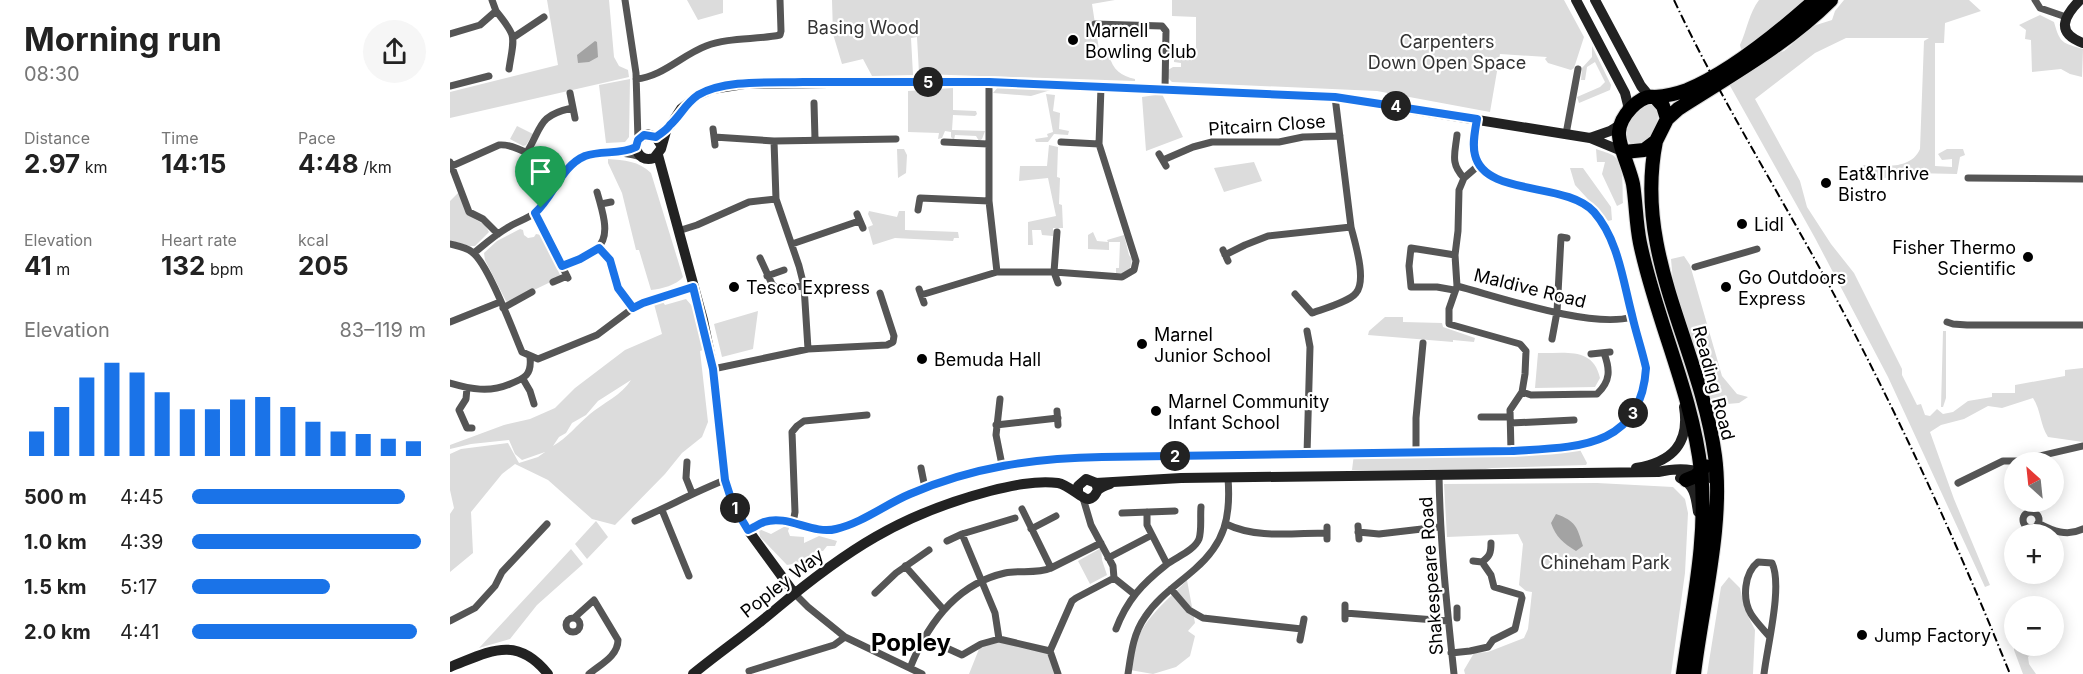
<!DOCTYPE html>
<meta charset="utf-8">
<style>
:root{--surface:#fff;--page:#f6f6f6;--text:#222;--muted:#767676;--accent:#1a73e8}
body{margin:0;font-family:Inter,sans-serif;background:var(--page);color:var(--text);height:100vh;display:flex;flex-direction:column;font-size:22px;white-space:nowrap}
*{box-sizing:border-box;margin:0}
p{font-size:20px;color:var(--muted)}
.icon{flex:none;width:33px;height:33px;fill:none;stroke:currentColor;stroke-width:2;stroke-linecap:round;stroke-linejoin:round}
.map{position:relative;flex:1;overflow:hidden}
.panel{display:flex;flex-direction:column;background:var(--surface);width:450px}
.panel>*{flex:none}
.needle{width:39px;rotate:333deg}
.controls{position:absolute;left:1554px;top:452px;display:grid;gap:12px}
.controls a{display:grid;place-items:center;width:60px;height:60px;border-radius:50%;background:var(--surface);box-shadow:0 3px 15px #0003;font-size:30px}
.pin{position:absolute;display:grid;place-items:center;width:51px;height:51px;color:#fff;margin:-62px -26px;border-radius:50% 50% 50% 0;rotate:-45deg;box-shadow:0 0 6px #0007}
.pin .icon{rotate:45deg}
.km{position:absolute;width:30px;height:30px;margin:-15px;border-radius:50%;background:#222;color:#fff;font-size:16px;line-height:30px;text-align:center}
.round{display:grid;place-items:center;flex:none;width:63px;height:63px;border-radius:32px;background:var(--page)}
.head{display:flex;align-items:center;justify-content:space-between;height:102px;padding:0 24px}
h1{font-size:33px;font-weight:700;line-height:45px}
.figures{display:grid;grid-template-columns:repeat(3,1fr);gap:9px;height:102px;padding:6px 24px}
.figures div{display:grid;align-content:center}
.figures b{font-size:26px;font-weight:700}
.figures small{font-size:16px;font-weight:400}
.figures p{font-size:16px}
.chart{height:168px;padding:12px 24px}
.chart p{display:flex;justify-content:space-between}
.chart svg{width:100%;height:108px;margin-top:6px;stroke:var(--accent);stroke-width:6}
ul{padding:0 24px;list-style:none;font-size:20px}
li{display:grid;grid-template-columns:96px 72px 1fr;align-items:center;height:45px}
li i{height:15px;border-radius:8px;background:var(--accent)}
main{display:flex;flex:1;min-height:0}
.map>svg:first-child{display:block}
.green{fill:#dcdcdc;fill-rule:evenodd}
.water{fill:#a3a3a3}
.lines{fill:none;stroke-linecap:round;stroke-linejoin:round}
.highway-casing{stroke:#dbdbdb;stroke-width:16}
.street{stroke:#555;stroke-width:7}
.secondary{stroke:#222;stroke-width:10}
.highway{stroke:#000;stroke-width:14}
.rail{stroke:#000;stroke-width:2;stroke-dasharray:9 3 1.5 3;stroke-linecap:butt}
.route-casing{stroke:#fff;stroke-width:12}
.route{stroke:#1a73e8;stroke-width:8}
.poi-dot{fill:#000;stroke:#fff;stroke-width:2}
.labels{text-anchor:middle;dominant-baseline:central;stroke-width:4.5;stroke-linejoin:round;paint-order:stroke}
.park-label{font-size:18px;fill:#333;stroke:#fff}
.poi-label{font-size:18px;fill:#000;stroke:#fff;text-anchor:start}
.street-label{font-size:18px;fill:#000;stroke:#fff}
.district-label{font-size:24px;font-weight:bold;fill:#000;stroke:#fff}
</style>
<main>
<section class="panel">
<div class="head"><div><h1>Morning run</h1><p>08:30</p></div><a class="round"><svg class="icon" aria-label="share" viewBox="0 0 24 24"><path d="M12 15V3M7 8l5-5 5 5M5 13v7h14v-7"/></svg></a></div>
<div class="figures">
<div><p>Distance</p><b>2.97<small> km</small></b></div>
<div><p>Time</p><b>14:15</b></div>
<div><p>Pace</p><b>4:48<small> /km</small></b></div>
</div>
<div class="figures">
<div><p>Elevation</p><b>41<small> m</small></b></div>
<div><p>Heart rate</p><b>132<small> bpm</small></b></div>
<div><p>kcal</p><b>205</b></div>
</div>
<div class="chart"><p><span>Elevation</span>83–119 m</p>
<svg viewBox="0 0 160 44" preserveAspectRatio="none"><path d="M5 44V34M15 44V24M25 44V12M35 44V6M45 44V10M55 44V18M65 44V25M75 44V25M85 44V21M95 44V20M105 44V24M115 44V30M125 44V34M135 44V35M145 44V37M155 44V38"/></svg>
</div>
<ul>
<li><b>500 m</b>4:45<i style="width:91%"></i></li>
<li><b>1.0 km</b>4:39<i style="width:98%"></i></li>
<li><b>1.5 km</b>5:17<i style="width:59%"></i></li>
<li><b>2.0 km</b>4:41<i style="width:96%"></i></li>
</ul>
</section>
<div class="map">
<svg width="1633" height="674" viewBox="0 0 1633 674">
<rect width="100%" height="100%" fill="#fff"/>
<path class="green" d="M 97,0 L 159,0 L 164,57 L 169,66 L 178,70 L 179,77 L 0,118 L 0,92 L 108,65 Z
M 237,0 L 273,0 L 273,13 L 248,20 Z
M 382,0 L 665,0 L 636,5 L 642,4 L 650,56 L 659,55 C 663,70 671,76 685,79 L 685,81 L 471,74 L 469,73 L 467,37 L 461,38 L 463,75 L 422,76 L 413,59 L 392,64 L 383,34 Z
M 722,0 L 1114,0 L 1134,37 L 1124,68 L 1121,70 L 1098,63 L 1095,59 L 1097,57 L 1050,54 L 1040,112 L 927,91 L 722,82 L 717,77 L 718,70 L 723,67 L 731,67 L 731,63 L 724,62 L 724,51 L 746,51 L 746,17 L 722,16 Z
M 1309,0 L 1356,0 L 1301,46 L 1291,49 L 1290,45 C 1297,30 1299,13 1309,0 Z
M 1394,0 L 1519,0 L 1531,11 L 1495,23 L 1494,43 L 1485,43 L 1485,166 L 1502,167 L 1502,159 L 1492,160 L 1488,154 L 1497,149 L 1513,149 L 1515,155 L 1510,157 L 1507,174 L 1463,173 L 1412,182 L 1406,177 L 1407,169 L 1414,165 C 1433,166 1461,170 1470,149 L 1474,41 L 1479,38 L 1396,38 L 1365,53 L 1305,99 L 1350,181 L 1357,207 L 1381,244 L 1404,273 L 1452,369 L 1452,375 L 1467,405 L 1471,404 L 1475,415 L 1480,416 L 1487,409 L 1493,414 L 1503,412 L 1518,401 L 1542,397 L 1542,393 L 1565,393 L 1565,385 L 1615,376 L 1615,370 L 1633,368 L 1633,442 L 1598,437 C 1590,425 1591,410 1583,398 L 1552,408 L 1538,406 L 1514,419 L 1491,425 L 1480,432 L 1504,499 L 1540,585 L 1535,587 L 1438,377 L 1365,238 L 1279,84 L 1326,54 L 1334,51 L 1363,26 L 1382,20 L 1385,11 Z
M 1590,15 L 1604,22 C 1610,44 1613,43 1633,49 L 1632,77 L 1620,74 L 1611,69 L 1582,72 L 1581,40 L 1575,39 L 1576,30 L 1569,25 Z
M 1142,46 L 1161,85 L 1160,90 L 1129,103 L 1127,97 L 1150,87 L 1155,82 L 1145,62 L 1137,67 L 1135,80 L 1131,80 L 1132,68 L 1142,57 Z
M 180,79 L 179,137 L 175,142 L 156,143 L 149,85 Z
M 549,86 L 604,89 L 581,96 L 543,93 Z
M 503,88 L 503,110 L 526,111 L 527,114 L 525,116 L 503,115 L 502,130 L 535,131 L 532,139 L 529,141 L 526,136 L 505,135 L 504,140 L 501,137 L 501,132 L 495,131 L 492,138 L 488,139 L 489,133 L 458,132 L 458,91 Z
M 596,94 L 605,95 L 603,111 L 610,113 L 609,129 L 619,131 L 618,135 L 604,134 L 598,142 L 586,142 L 585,139 L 598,137 L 597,134 L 603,132 Z
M 712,94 L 733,137 L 696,151 L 692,97 Z
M 1194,103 L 1201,103 C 1217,114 1202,133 1194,145 L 1182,145 C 1167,131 1185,114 1194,103 Z
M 67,126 L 83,134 L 76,145 L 73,146 L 60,139 Z
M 599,145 L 608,147 L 607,177 L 610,178 L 609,204 L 612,205 L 613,228 L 603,228 L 603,236 L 592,235 L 591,230 L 582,230 L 583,245 L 578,245 L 578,222 L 606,216 L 598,178 L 569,181 L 570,166 L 597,166 Z
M 447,149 L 454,149 L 457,155 L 456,173 L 448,178 Z
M 1146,149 C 1151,151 1160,153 1164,156 C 1175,166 1172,190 1173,203 L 1167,206 L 1152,174 L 1155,162 L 1147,162 Z
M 158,159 C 174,160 189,161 201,173 L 233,277 C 227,285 211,289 201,290 L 189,250 L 186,250 L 172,193 L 158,163 Z
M 804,162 L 812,181 L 774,192 L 764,168 Z
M 1120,168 L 1133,168 L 1161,207 L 1162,220 L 1158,221 L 1125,185 Z
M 9,192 L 18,215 L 35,225 L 39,232 L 25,246 L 19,246 L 0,240 L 0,201 Z
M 419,211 L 447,217 L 449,211 L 455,211 L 455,230 L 508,232 L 509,238 L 504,238 L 503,241 L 445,238 L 423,245 L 418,227 L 423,225 L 418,214 Z
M 70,229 L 73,230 L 74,235 L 78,238 L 84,237 L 86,234 L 91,235 L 111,277 L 57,303 L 35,260 L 34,253 L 47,241 Z
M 643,232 L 647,241 L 658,242 L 657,240 L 674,235 L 679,255 L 682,259 L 680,269 L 673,273 L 666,273 L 666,268 L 669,268 L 670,242 L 659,242 L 659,250 L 638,249 L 638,235 Z
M 1234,256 L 1240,265 L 1272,376 L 1287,394 L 1298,397 L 1289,403 L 1277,404 L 1268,416 L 1263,415 L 1223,282 L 1221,259 Z
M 236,299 L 242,306 L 253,350 L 250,351 L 258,422 L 252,437 L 232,453 L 215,474 L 165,525 L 142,519 L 98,480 L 65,464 L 52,474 L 21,512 L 23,553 L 0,572 L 0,514 L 4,508 L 0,490 L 0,454 L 11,449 L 58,443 L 69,463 L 88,457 L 95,452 L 72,460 L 65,454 L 59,440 L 21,444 L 0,449 L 0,445 L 54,425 L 80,419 L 105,408 L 125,388 L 175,350 L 212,334 L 204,304 L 213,302 L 215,305 ZM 181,380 C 172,395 153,403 140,414 C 127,425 117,438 103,446 L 109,437 L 116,433 L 122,423 L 136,415 L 148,401 Z
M 308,311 L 303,349 L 272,357 L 264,324 Z
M 935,317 L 953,317 L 953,322 L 992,323 L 993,327 L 1025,338 L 1024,342 L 1003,340 L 1003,342 L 918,335 L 919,331 Z
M 1493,331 L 1496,331 L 1496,398 L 1493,407 L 1491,407 Z
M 1088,353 C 1114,354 1143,346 1150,378 L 1145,387 L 1085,388 Z
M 1128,446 L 1137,463 L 1136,465 L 1042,468 L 1029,470 L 902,470 L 904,454 Z
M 1147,483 L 1223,487 L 1235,499 L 1238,513 L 1235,573 L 1221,674 L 1015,674 L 1014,670 L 1024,653 L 1038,652 L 1074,638 L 1078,629 L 1082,592 L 1076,591 L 1069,585 L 1073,544 L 1068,534 L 997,537 L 994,484 Z
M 146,521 L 158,537 L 137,559 L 125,544 Z
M 341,523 L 338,531 L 340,536 L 354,537 L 354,543 L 369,536 L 387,541 L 385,546 L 377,546 L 373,551 L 365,551 L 361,557 L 352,558 L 348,563 L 337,565 L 310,537 L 309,529 L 321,534 Z
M 651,548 L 652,560 L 657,575 L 640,584 L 628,561 Z
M 121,549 L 133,564 L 87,605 L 60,639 L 29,648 Z
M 1279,577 L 1290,588 L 1295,610 L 1305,630 L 1303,674 L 1257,674 L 1271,587 Z
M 737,580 L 745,623 L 738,631 L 745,636 L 740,656 L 726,667 L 703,674 L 680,670 C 684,625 707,611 737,580 Z
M 1564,635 L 1564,645 L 1576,645 L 1581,654 L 1578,657 L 1579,664 L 1586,674 L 1573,674 L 1564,650 Z
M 549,639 L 600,651 L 608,674 L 519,674 L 531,644 Z"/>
<path class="water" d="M 145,41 L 147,42 L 148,57 L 139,62 L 128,63 L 127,55 Z
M 1106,514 C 1126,521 1127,527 1133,546 L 1126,551 C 1113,543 1106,537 1101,523 Z"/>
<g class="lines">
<defs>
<path id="highway" d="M 1205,97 C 1216,96 1226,94 1237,90 C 1281,72 1329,32 1365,0
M 1217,119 L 1228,109 C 1281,75 1336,45 1381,0
M 1206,141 C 1183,255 1250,346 1265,456 C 1274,524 1252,606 1244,674
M 1174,152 L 1194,150 L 1206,141 L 1217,119 L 1213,106 L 1205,97 C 1189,94 1170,117 1169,132 C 1168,145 1180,169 1183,184 C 1186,203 1186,224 1190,243 C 1206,320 1242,392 1251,471 C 1258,538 1242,607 1233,674
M 1236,480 L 1246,476 L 1255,466"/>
</defs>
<use href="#highway" class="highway-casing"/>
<path class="street" d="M 42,0 L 46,11
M 175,0 L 186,73 L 188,140
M 1585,0 L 1590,8 L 1616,17
M 645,24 L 712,26 L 716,31 L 715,89
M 0,34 L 30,25 L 46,11 C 68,38 64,36 59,69
M 64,37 L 94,17
M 186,79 C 212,77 232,55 256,46 C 279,37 306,40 330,35 L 331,31 L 330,0
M 539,82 L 539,201 L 547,272 L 604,272 L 672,277 L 684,270 L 686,261 L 649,144 L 651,87
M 0,86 L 39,76
M 120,93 L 125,118
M 364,103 L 365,139
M 263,129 L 265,145
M 1116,134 L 1128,69
M 1007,135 C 1005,154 1000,163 1014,178
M 264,137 L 324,141 L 446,139
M 324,141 L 326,199 L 349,266 L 354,286 L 358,349
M 494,142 L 538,144
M 611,142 L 649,144
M 76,154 C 93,126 87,116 122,108
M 709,154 L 716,166
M 713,160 L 743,147 L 762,142 L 829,142 L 853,137 L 890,136
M 0,162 L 19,212 L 33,219 L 48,234
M 1029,165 L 1014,178 L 1009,190 L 1008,231 L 1005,255 L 1007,286 L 999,309 L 999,324 L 1070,344 L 1076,351 L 1075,374 L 1072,392 L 1060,410 L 1061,451
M 2,166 L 49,145 C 67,143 97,165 113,176
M 1518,178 L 1633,179
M 151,204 L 161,202
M 468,210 L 470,198 L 539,201
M 85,213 L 118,278
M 407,214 L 413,228
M 228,231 L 247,225 L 299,202 L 326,199
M 607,232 L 604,272 L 608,283
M 0,244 C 8,246 16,247 22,252 C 38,263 63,331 72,352 L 88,359 L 147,335 L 183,308 L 193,303 L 243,287
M 342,244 L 409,221
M 149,248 L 160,259 L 168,288 L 183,308
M 773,250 L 778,261
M 24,253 C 35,244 45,235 57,228 C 66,222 77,219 85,213 C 100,203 105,186 115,172 C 132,148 166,150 191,157
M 775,255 L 795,245 L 818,236 L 901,227
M 310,258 L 322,284 L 326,288 L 354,286
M 112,266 C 160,249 161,239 147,192
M 1245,267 L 1307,249
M 317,276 L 334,270
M 103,282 L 117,276
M 1007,286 C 1049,297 1142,329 1182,317
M 469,289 L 474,303
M 1004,290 L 987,287 L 961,287 L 959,266 L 961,248 L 1005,255
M 845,294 L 862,313 C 873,309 899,302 906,293 C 917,280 905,243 901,227 L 885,97
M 471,295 L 547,272
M 53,308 L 82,292
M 0,322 L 50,302
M 1497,322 L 1503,324 L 1517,325 L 1633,325
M 1102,339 L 1107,312 L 1111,237 L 1117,238
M 1141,354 L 1160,352
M 263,369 L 358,349 L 437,345 L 443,342 L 444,336 L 430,293
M 73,379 L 80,391 L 84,404
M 0,383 C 21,389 39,393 60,384 C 75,378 82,375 80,357
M 17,388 L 16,399 L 9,410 L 17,428 L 22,428
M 1072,392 L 1081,395 L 1147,394 C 1161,381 1160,369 1154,353
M 550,399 L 546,435 L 552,465
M 607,411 L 608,425
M 1031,417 L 1060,417
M 1061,423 L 1124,420
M 546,425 L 608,418
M 966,452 L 966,418 L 973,343
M 857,454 L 860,347 L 857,331
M 237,462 L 236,478 L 242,493
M 471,468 L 475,488
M 989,475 C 990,542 997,608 1004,674
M 1508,483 L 1553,461 L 1568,461 L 1633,446
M 633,498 L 641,525 L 663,566 L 664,578 L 684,594
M 572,509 L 601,568 L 651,543
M 212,510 L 239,576
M 697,512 L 697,525 L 717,564
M1573 520a8 8 0 1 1 16 0a8 8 0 1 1-16 0Z
M 672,513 L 725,511
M 185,521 C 216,508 244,492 275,480
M 343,523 L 345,512 L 342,432 L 347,426 L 354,421 L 417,415
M 1588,523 C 1603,531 1617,537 1633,529
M 776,524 C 807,539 843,533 877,533
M 908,526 L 909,539
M 581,529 L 606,516
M 298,530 C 303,528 309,524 314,522 C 338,514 362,535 386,529 C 412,523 436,504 460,494 C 524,467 584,458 653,457 L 1061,451 C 1124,447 1191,449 1196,368 C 1192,350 1186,332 1182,315 C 1173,281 1168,238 1144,212 C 1116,182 1035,197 1025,155 C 1022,144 1025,130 1027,119
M 908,532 L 929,534 L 989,527
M 512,534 L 545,613 L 549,639 L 600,651
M 877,539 L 877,527
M 497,541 L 512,534 L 565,518
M 658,558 L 702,535
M 1023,561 L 1032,562 C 1040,556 1041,553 1041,543
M 455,566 L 493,609
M 721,589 L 739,610 L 753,618 L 852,629
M 344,593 L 358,607 L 395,637 L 472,674
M 425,593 L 446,573 L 479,550
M 1007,608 L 1007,618
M 895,613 L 998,621
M 124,618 L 144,600 L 168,640 C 168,656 151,664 139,674
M116 625a7 7 0 1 1 14 0a7 7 0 1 1-14 0Z
M 895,619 L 895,605
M 0,621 L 25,608 L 45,586 L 52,572 L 97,524
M 666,629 C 677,600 692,584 716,565 C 726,557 744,551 749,539 C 752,530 750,516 751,507
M 850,640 L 854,619
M 490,645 L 512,655 L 531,644 L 549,639
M 1001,653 L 1020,651 L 1038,647 L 1043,640 L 1065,629 L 1072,598 L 1071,595 L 1044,587 L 1041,575 L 1032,562
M 460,668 C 478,623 506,584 555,573 C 570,570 587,574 601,568
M 299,671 L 384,645 L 395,637
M 608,674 L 600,651 L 622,601 L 626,598 L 664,578
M 678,674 C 681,654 683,634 695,617 C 708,597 727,585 745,569 C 775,543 781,517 778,478
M 1314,674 C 1317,647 1333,586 1322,563 L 1308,562 C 1294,573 1292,599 1301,614 C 1306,622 1313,629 1319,636"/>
<path class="secondary" d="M 1126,0 L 1175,93 L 1178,105 L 1177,114
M 1145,0 L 1191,86 L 1200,97
M 1630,0 C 1614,16 1605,33 1633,43
M 206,137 L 220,126 L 231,109 L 247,96 L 262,89 L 294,84 L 467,82 L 539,82 L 885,97 L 1140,138 L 1174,152
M 1140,138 L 1160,131 L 1170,125
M 211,145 L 206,137 L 197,134 L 188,140 L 186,147 C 188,157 195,161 204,158 L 211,149 L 217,128
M 208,155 L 253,320 L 263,369 L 275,480 L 283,505 L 298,530 L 344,593
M 1186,468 C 1222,462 1240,444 1234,407
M 1230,478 C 1245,484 1246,499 1248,512
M 646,483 L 731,478 L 1208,472 C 1230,467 1252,467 1268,484
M 628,493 L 628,486 L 636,479 L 646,483 L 648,490
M 0,667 C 39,652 66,634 98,674
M 243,674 C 270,652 299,632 326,609 C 395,551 451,514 540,491 C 560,486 586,480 608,483 C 619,485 633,500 639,499 C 645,498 645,494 648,490 C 651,487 657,485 660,484"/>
<use href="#highway" class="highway"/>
<path class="rail" d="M 1224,0 C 1270,98 1328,191 1380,287 C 1447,412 1507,542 1560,674"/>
</g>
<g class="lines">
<defs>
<path id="route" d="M 353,82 L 539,82 L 885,97 L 1027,119 C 1025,131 1022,144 1025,155 C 1035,197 1116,181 1144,212 C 1168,239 1173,281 1182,315 C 1186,333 1192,350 1196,368 C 1191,450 1124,447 1061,451 L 652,457 C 585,458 522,467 460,494 C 436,504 412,523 386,529 C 362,535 338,514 314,522 C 309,524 303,528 298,530 L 283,505 L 275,480 L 263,369 L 243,287 L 193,303 L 183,308 L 168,288 L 160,260 L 149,248 L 130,259 L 112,266 L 85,213 C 104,196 111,166 135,156 C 152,150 170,155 186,147 L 188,140 L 194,135 L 206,137 C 211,133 217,130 220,125 C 231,115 235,104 248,95 C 275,79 322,83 353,82 Z"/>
</defs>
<use href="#route" class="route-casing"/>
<use href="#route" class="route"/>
</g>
<g class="poi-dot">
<circle cx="623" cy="40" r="6"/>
<circle cx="1376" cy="183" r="6"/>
<circle cx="1292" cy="224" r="6"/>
<circle cx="1578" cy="257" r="6"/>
<circle cx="284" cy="287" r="6"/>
<circle cx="1276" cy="287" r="6"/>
<circle cx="692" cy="344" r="6"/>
<circle cx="472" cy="359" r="6"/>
<circle cx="706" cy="411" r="6"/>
<circle cx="1412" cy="635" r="6"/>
</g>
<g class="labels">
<g class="park-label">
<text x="413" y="27">Basing Wood</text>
<text x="997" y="41">Carpenters<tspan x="997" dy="21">Down Open Space</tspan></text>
<text x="1155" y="562">Chineham Park</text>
</g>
<g class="poi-label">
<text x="635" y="30">Marnell<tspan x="635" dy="21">Bowling Club</tspan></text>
<text x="1388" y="173">Eat&amp;Thrive<tspan x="1388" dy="21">Bistro</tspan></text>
<text x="1304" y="224">Lidl</text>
<text x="1566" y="247" text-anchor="end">Fisher Thermo<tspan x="1566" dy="21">Scientific</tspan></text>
<text x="1288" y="277">Go Outdoors<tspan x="1288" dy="21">Express</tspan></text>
<text x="296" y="287">Tesco Express</text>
<text x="704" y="334">Marnel<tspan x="704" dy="21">Junior School</tspan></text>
<text x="484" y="359">Bemuda Hall</text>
<text x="718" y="401">Marnel Community<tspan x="718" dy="21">Infant School</tspan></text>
<text x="1424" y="635">Jump Factory</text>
</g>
<g class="street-label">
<text transform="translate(817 125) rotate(-4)">Pitcairn Close</text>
<text transform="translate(1080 288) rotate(14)">Maldive Road</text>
<text transform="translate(1264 383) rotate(75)">Reading Road</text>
<text transform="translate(981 576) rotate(-94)">Shakespeare Road</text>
<text transform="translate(332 583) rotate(-38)">Popley Way</text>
</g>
<g class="district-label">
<text x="461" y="642">Popley</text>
</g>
</g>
</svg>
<div class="controls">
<a><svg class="needle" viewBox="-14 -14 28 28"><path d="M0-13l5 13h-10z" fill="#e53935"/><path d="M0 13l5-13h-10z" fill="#767676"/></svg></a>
<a>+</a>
<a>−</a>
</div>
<div class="pin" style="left:91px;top:208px;background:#1e9e55"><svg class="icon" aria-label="arrive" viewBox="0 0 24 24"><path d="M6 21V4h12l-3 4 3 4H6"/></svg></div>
<b class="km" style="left:285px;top:508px">1</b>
<b class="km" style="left:725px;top:456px">2</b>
<b class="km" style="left:1183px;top:413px">3</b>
<b class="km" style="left:946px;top:106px">4</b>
<b class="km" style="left:478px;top:82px">5</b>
</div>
</main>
